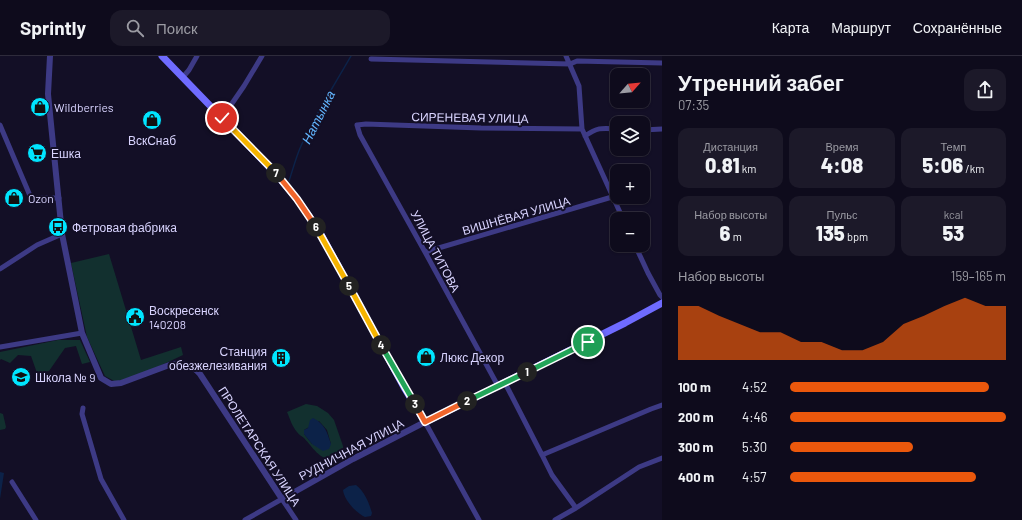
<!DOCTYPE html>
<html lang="ru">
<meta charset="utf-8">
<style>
:root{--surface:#0e0b1c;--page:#1c1929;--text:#f1f3f6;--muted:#9b9ba3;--line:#2e2b3b;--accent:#ea580c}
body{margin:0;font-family:Barlow,sans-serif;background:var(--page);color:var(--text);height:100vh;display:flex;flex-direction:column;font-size:15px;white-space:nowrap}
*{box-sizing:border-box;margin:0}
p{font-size:13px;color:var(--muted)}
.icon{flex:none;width:22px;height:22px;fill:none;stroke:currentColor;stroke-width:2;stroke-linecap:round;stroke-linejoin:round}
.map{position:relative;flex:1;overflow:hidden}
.side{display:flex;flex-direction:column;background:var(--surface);width:360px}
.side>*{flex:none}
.needle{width:26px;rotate:63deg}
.fabs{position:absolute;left:610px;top:12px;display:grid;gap:8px}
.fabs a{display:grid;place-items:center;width:40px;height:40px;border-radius:8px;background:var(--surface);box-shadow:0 1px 3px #0004,0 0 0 1px var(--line);font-size:20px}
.pin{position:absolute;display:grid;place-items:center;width:34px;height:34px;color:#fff;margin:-17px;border:2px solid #fff;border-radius:50%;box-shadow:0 1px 4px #0007}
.km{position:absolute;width:20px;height:20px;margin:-10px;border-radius:50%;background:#222;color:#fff;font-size:11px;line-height:20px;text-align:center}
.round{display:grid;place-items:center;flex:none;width:42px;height:42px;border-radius:12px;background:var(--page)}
.overview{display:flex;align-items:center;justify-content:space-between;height:68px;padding:0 16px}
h1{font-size:22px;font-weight:800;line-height:30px}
.figures{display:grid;grid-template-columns:repeat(3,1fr);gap:6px;height:68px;padding:4px 16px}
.figures div{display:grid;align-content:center;border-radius:10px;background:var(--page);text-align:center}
.figures b{font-size:20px;font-weight:800}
.figures small{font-size:11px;font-weight:400}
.figures p{font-size:11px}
.chart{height:112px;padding:8px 16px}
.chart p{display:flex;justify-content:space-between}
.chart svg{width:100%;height:72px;margin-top:4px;fill:var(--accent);opacity:.7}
ul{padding:0 16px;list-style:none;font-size:13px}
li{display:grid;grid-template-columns:64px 48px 1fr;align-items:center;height:30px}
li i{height:10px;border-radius:5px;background:var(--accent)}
header{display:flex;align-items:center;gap:24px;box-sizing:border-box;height:56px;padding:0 20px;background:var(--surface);border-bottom:1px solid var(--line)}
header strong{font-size:19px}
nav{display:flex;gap:22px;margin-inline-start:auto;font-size:14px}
.search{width:280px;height:36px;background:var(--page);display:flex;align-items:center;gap:10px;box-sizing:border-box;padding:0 14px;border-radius:12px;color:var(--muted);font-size:15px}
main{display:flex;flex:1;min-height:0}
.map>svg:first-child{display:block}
.green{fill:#12302f;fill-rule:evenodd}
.water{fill:#0c2248}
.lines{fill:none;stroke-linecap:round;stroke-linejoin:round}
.stream{stroke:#0c2248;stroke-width:1.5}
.minor{stroke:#3d3a85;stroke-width:5}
.tertiary{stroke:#3d3a85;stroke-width:6}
.secondary{stroke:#6f6bff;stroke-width:7}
.split-1-casing{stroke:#fff;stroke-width:8}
.split-2-casing{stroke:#fff;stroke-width:8}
.split-3-casing{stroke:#fff;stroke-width:8}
.split-4-casing{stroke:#fff;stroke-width:8}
.split-5-casing{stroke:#fff;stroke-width:8}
.split-6-casing{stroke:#fff;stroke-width:8}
.split-7-casing{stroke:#fff;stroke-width:8}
.split-8-casing{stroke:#fff;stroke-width:8}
.split-1{stroke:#22a559;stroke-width:5}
.split-2{stroke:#22a559;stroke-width:5}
.split-3{stroke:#f0652b;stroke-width:5}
.split-4{stroke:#22a559;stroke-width:5}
.split-5{stroke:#f5b400;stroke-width:5}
.split-6{stroke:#f5b400;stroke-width:5}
.split-7{stroke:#f0652b;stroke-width:5}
.split-8{stroke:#f5b400;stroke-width:5}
.labels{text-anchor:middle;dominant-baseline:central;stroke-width:4;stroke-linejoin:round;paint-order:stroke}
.poi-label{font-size:12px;fill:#d9d4ff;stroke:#130f26;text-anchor:start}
.street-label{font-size:12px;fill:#d9d4ff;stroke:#130f26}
.water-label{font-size:13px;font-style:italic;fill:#62b6ff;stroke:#130f26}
</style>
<header>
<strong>Sprintly</strong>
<div class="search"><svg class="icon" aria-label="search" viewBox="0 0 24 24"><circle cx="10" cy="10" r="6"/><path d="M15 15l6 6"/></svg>Поиск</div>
<nav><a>Карта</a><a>Маршрут</a><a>Сохранённые</a></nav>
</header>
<main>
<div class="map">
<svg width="662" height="464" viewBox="0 0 662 464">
<rect width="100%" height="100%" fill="#130f26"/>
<path class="green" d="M 109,198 L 141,304 L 181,291 L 183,299 L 151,314 L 116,326 L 105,320 L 87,281 L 71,207 Z
M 58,284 L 80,284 L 90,306 L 82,308 L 76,290 L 65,292 L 49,315 L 37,317 L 31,300 L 18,299 L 10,307 L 1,303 L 0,304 L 0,296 Z
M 306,348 L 317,350 L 328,357 L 334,364 L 343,390 L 343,400 C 323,410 316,395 304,382 C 302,380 299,379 297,376 C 292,370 290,363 287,356 ZM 319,365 L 327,374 L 331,388 L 312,388 L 304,378 L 304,374 Z
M 0,357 L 3,358 L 6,371 L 5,373 L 0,374 Z"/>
<path class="water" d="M 313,362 C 325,368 327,376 331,388 L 329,393 L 323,395 L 312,388 L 304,378 L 304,374 L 308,372 L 310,364 Z
M 0,416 L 4,417 L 0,443 Z
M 356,429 C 365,436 369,447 372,457 L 371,460 L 365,461 C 356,457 344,444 343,434 L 349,430 Z"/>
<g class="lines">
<path class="stream" d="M 289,125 C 293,113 296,101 301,90 C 315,58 334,30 351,0"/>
<path class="minor" d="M 566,0 L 579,30 L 582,73 L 623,163
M 371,3 L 570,8 L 577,5 L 662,7
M 183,21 L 189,14 L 197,0
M 222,62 L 244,30 L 262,0
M 0,69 L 31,142 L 59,142
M 643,74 L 662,73
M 585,80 C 598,71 602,72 617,73
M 635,189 L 648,217 L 660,239 L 662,241
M 425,196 L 612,141
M 0,213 L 37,189 L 62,178
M 0,291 L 82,277
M 505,327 L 542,399 L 651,353 L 662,349
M 498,330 L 425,196 L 360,79 L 357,69 L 366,68 L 481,72 L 582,73
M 83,352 L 82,358 L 101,423 L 124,464
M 425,366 L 479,464
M 542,399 L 552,419 L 576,452
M 12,426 L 36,464
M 245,464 L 282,443 L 296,464
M 555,464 L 576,452 L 639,411 L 662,402"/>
<path class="tertiary" d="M 50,0 L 48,38 L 62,178 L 82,277 L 101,322 L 111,328 L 121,327 L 172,308 C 184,307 192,309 200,318 L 282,443 L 353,403 L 425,366"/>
<path class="secondary" d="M 162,0 L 275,117 L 297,143 L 318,173 L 405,333 L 425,366 L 625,267 L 662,247"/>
</g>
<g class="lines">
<defs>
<path id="split-1" d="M 527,316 L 588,286"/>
<path id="split-2" d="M 467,345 L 527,316"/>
<path id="split-3" d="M 415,348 L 425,366 L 467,345"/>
<path id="split-4" d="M 381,289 L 415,348"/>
<path id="split-5" d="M 349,230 L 381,289"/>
<path id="split-6" d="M 316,171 L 349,230"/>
<path id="split-7" d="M 276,117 L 297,143 L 316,171"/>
<path id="split-8" d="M 222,62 L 276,117"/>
</defs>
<use href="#split-1" class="split-1-casing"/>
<use href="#split-2" class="split-2-casing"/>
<use href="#split-3" class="split-3-casing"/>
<use href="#split-4" class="split-4-casing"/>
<use href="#split-5" class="split-5-casing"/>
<use href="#split-6" class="split-6-casing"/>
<use href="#split-7" class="split-7-casing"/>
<use href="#split-8" class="split-8-casing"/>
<use href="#split-1" class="split-1"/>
<use href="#split-2" class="split-2"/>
<use href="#split-3" class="split-3"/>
<use href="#split-4" class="split-4"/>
<use href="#split-5" class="split-5"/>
<use href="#split-6" class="split-6"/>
<use href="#split-7" class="split-7"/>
<use href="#split-8" class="split-8"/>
</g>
<defs>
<symbol id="shop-disc" viewBox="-11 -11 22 22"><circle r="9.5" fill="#00e5ff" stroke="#130f26"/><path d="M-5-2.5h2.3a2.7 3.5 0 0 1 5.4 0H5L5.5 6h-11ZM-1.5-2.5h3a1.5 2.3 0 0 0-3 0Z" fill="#111"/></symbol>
<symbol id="supermarket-disc" viewBox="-11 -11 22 22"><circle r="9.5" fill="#00e5ff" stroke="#130f26"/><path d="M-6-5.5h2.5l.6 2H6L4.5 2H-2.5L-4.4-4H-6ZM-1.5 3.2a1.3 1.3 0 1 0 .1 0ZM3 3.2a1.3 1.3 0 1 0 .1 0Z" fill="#111"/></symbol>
<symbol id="bus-disc" viewBox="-11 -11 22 22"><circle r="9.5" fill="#00e5ff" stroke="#130f26"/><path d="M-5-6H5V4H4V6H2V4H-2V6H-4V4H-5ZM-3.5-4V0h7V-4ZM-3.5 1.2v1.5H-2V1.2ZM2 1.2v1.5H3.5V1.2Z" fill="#111"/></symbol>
<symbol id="civic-disc" viewBox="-11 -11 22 22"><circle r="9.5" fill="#00e5ff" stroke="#130f26"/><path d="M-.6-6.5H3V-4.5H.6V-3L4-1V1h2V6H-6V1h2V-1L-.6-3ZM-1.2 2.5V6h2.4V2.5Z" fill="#111"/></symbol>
<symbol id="building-disc" viewBox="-11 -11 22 22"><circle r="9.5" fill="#00e5ff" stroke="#130f26"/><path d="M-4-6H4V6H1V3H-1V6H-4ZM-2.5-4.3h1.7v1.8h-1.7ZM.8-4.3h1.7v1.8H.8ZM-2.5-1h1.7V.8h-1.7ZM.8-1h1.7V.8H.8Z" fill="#111"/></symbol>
<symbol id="school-disc" viewBox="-11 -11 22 22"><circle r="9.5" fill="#00e5ff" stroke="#130f26"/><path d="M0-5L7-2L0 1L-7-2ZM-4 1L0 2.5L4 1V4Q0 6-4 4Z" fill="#111"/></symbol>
</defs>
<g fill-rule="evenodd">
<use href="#shop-disc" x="29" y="40" width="22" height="22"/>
<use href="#shop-disc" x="141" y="53" width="22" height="22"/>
<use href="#supermarket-disc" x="26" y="86" width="22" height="22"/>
<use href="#shop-disc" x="3" y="131" width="22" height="22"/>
<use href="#bus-disc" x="47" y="160" width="22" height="22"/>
<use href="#civic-disc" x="124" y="250" width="22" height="22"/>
<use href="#shop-disc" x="415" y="290" width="22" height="22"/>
<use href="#building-disc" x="270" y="291" width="22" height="22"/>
<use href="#school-disc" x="10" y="310" width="22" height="22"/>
</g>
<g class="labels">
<g class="poi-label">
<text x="54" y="51">Wildberries</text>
<text x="152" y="84" text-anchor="middle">ВскСнаб</text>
<text x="51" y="97">Ешка</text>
<text x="28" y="142">Ozon</text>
<text x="72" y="171">Фетровая фабрика</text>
<text x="149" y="254">Воскресенск<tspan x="149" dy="14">140208</tspan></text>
<text x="267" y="295" text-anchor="end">Станция<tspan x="267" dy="14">обезжелезивания</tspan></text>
<text x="440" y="301">Люкс Декор</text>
<text x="35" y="321">Школа № 9</text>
</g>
<g class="street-label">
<text transform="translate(470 61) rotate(1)">СИРЕНЕВАЯ УЛИЦА</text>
<text transform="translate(516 159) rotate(-16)">ВИШНЁВАЯ УЛИЦА</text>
<text transform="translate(436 195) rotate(62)">УЛИЦА ТИТОВА</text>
<text transform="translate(260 390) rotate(57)">ПРОЛЕТАРСКАЯ УЛИЦА</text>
<text transform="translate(351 393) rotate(-28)">РУДНИЧНАЯ УЛИЦА</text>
</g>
<g class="water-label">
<text transform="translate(318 61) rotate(-63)">Натынка</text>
</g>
</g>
</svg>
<div class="fabs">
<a><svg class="needle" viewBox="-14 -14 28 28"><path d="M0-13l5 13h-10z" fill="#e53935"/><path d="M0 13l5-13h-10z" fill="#9b9ba3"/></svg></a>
<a><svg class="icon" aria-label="layers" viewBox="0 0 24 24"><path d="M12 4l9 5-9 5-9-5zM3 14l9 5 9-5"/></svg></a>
<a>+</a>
<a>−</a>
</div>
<div class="pin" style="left:588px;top:286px;background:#1e9e55"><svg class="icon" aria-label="arrive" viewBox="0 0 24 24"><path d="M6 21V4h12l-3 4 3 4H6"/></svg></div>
<div class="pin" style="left:222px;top:62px;background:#d93025"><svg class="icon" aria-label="check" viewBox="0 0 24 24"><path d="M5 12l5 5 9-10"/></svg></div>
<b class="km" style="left:527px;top:316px">1</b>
<b class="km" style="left:467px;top:345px">2</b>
<b class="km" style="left:415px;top:348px">3</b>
<b class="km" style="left:381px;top:289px">4</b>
<b class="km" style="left:349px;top:230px">5</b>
<b class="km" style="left:316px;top:171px">6</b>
<b class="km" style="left:276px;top:117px">7</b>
</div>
<section class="side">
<div class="overview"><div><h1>Утренний забег</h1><p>07:35</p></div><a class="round"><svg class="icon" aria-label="share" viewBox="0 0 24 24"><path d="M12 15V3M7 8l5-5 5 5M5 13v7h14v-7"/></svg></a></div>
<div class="figures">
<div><p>Дистанция</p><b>0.81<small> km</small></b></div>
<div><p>Время</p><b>4:08</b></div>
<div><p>Темп</p><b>5:06<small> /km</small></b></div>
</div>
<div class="figures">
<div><p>Набор высоты</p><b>6<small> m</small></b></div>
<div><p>Пульс</p><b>135<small> bpm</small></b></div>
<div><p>kcal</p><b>53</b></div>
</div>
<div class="chart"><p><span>Набор высоты</span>159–165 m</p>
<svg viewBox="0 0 160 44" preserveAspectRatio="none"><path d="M0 44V11L10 11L20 17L30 22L40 27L50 27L60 33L70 33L80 38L90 38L100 33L110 22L120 17L130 11L140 6L150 11L160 11V44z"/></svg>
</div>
<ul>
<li><b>100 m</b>4:52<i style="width:92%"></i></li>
<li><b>200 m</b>4:46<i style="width:100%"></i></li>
<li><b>300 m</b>5:30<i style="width:57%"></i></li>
<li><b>400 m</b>4:57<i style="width:86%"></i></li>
</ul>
</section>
</main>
